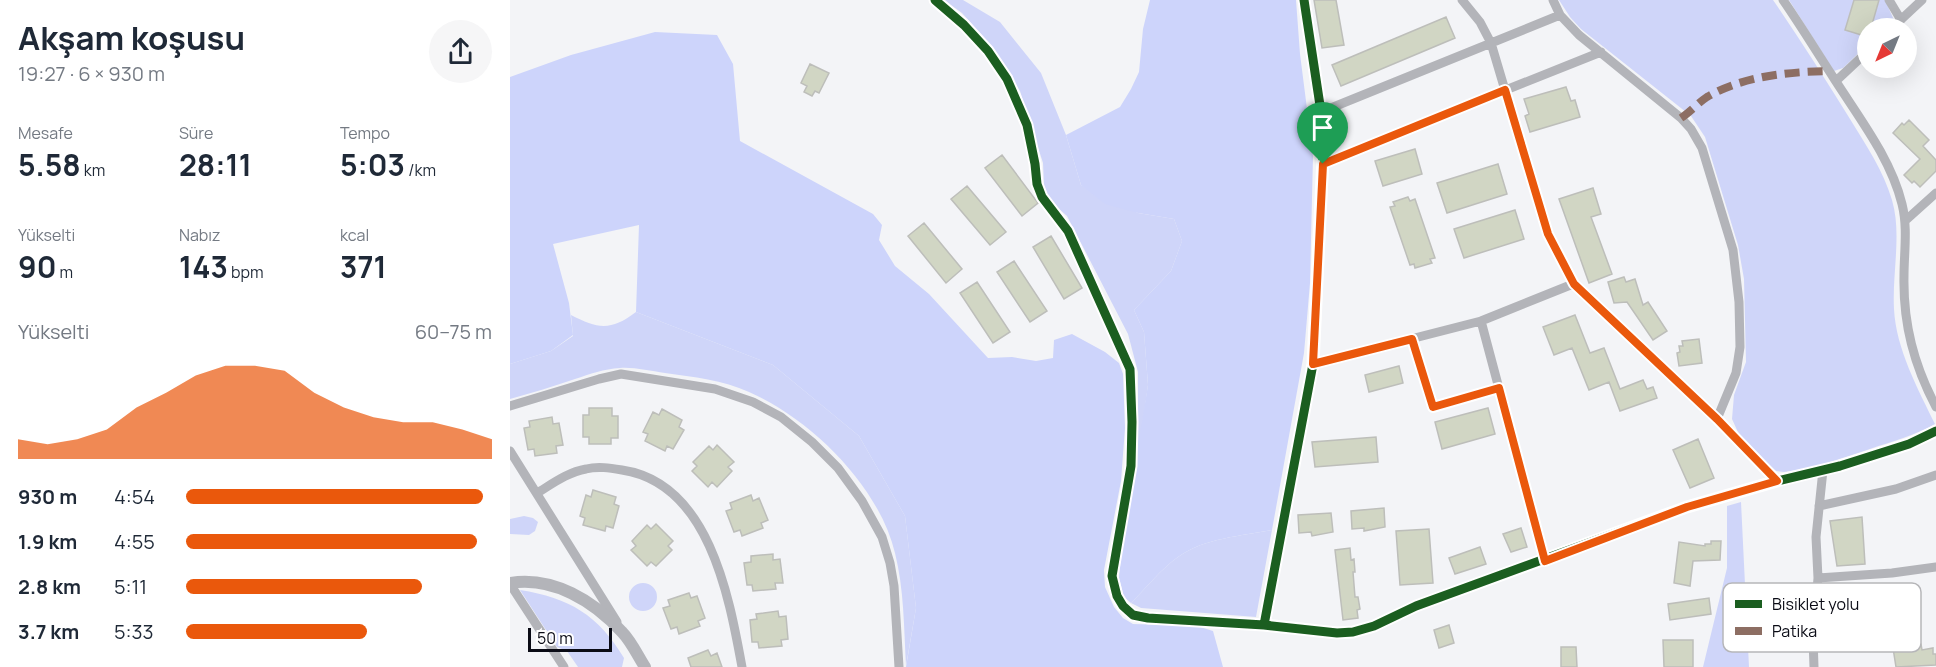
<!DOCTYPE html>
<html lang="tr">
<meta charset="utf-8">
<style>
:root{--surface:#fff;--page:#f6f6f7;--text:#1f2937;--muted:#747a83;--accent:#ea580c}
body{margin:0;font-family:Manrope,sans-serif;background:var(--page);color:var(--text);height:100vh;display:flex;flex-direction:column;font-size:22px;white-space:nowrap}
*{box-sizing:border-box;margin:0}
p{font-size:20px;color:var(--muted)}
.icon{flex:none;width:33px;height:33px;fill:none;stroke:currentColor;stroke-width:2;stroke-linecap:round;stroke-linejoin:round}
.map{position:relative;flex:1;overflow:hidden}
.details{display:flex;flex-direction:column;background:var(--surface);width:510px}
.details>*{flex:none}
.needle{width:39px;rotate:223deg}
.buttons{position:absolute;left:1347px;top:18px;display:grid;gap:12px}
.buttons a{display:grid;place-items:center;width:60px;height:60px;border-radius:50%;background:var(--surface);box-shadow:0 6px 24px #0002;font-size:30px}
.scale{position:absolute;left:18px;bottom:15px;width:84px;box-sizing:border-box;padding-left:6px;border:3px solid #0a0b15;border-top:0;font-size:16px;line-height:21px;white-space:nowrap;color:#0a0b15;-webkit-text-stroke:4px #fff;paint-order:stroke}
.pin{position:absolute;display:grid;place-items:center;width:51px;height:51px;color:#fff;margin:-62px -26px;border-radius:50% 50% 50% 0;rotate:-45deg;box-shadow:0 0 6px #0007}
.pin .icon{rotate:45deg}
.round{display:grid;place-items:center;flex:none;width:63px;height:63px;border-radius:32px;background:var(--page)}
.head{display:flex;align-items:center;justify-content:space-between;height:102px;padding:0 18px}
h1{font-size:33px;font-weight:700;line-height:45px}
.figures{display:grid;grid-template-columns:repeat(3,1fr);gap:9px;height:102px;padding:6px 18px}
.figures div{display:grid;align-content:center}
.figures b{font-size:30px;font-weight:700}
.figures small{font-size:16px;font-weight:400}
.figures p{font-size:16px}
.chart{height:168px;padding:12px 18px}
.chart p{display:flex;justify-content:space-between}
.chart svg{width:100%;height:108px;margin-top:6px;fill:var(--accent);opacity:.7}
ul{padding:0 18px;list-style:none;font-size:20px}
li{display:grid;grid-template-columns:96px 72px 1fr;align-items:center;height:45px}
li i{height:15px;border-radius:8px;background:var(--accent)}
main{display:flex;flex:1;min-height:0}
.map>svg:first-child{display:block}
.green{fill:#cfd5f9}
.forest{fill:#cdd4fb}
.building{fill:#d1d6c4;stroke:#bdbeba;stroke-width:1.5}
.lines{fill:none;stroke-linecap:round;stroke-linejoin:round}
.minor{stroke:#b3b4b9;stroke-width:9}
.tertiary{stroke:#b3b4b9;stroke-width:12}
.quiet{stroke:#8d6e63;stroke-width:8;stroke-dasharray:15 8;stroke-linecap:butt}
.cycleway-casing{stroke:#fff;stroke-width:13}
.cycleway{stroke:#1b5e20;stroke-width:9}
.route-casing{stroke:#fff;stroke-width:12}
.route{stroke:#ea580c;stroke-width:8}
.key{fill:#fff;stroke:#b6b6b9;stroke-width:1.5}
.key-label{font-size:16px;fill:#0a0b15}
</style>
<main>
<section class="details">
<div class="head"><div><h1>Akşam koşusu</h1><p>19:27 · 6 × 930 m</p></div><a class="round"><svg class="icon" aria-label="share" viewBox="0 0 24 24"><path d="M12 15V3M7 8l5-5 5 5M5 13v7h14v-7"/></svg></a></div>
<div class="figures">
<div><p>Mesafe</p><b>5.58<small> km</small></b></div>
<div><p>Süre</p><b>28:11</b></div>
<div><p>Tempo</p><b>5:03<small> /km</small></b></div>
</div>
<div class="figures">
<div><p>Yükselti</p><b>90<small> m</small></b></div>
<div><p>Nabız</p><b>143<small> bpm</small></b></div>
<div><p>kcal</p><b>371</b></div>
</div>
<div class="chart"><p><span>Yükselti</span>60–75 m</p>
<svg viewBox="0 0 160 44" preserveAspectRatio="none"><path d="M0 44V36L10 38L20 36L30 32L40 23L50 17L60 10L70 6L80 6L90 8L100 17L110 23L120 27L130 29L140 29L150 32L160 36V44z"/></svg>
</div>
<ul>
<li><b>930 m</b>4:54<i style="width:97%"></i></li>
<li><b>1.9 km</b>4:55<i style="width:95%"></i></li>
<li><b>2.8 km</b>5:11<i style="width:77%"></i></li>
<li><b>3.7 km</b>5:33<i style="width:59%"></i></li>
</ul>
</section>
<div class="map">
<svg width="1426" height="667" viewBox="0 0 1426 667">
<rect width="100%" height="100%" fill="#f3f4f7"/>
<path class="green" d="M 434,0 L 453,0 L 490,22 L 531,73 L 556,135 L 571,185 L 628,213 L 664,219 L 672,241 L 661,271 L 624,310 L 634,332 L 638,385 L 628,457 L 628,372 L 618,334 L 557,216 L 539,200 L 534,186 L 533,163 L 510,91 L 483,48 L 452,13 Z
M 1049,0 L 1263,0 C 1290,39 1315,79 1340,119 C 1356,145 1373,170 1382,200 C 1392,234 1382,273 1384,309 C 1386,349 1408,389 1425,424 C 1404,436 1383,441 1360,449 C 1329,459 1307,468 1274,472 L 1266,471 L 1231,439 L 1222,419 L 1224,395 L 1236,362 L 1234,279 L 1228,245 L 1195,137 L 1181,116 L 1071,29 L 1060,17 Z
M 1279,0 L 1375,0 L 1384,20 L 1375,28 L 1358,28 L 1357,45 L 1333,68 L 1324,71 Z
M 126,312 L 263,365 L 349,436 L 395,516 L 406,608 L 396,666 C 394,628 394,589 385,553 C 369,486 301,419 239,392 C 213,380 183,377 155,373 C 140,371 124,367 110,368 C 94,369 80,374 65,379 C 44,386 22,393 0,399 L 0,364 L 41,351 L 63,336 L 61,315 C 88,329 101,331 126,312 Z
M 1231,502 L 1239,667 L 1193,667 L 1217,568 L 1217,506 Z
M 14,516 L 23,518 L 28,522 L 25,531 L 19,535 L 0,534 L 0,519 Z
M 762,530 L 746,617 L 631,608 L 621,603 C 636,588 651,569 668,557 C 694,538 732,536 762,530 Z
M119 597a14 14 0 1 1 28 0a14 14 0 1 1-28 0Z
M 10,590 C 60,598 88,615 114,658 L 112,667 L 68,667 L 57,651 L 47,647 Z"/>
<path class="forest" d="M 640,0 L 786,0 L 790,54 L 803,156 L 800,283 L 794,353 L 762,530 C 732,536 694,538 668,557 C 651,569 636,588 621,603 L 614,597 L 609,578 L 612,543 L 638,385 L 634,332 L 624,310 L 661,271 L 672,241 L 664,219 L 628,213 L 595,204 L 571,185 L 556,135 L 610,107 L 621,89 L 629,72 L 633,29 Z
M 145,32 L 207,35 L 223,64 L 230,141 L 363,214 L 372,225 L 369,240 L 385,266 L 419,294 L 478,358 L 502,357 L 526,361 L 543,358 L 544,340 L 562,334 L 595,352 L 609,363 L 613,374 L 615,428 L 611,481 L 594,570 L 595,587 L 604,607 L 613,618 L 623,624 L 687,626 L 703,631 L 713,667 L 396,667 L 406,608 L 395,516 L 349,436 L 263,365 L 126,312 L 129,225 L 43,244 L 59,303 L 63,335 L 41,351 L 0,364 L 0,77 L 61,55 Z"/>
<path class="building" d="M 804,0 L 826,0 L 834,45 L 812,48 Z
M 1344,0 L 1369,0 L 1361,28 L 1358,28 L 1358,37 L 1335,30 Z
M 936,17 L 945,38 L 831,86 L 822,65 Z
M 300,64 L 319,73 L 309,93 L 305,91 L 302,96 L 294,92 L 297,86 L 291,83 Z
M 1056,87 L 1061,101 L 1065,100 L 1070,117 L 1020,132 L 1015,116 L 1019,114 L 1014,99 Z
M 1399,120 L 1419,140 L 1413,146 L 1426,160 L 1426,171 L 1410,187 L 1404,181 L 1402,183 L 1394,175 L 1410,159 L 1383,133 L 1392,123 L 1394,125 Z
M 905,149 L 912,174 L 873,186 L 865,161 Z
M 492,155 L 528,203 L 512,216 L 475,168 Z
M 988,164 L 997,194 L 937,213 L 927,183 Z
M 457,186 L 496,232 L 480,245 L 441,199 Z
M 1083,188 L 1091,214 L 1081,217 L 1102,274 L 1079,283 L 1049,199 Z
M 898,197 L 900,201 L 905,199 L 925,258 L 920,259 L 922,263 L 905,268 L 904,264 L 900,265 L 880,207 L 885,206 L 883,202 Z
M 1005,210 L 1014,239 L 954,258 L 944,229 Z
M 414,223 L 452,269 L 436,283 L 398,236 Z
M 541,236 L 572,288 L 554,299 L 523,247 Z
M 504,261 L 537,311 L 520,322 L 487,272 Z
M 1114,277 L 1116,282 L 1125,279 L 1133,305 L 1138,302 L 1157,331 L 1143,340 L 1117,302 L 1104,303 L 1098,282 Z
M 467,282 L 500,332 L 483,343 L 450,293 Z
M 1065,315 L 1080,353 L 1094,348 L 1110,389 L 1133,380 L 1137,389 L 1143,387 L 1147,398 L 1110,411 L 1099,382 L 1079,390 L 1062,348 L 1044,355 L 1033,327 Z
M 1189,339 L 1192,363 L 1169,366 L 1167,353 L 1170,352 L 1169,346 L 1173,346 L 1172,341 Z
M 889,366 L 893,383 L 859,392 L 855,375 Z
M 79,408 L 102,408 L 102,416 L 108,416 L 108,438 L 101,438 L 101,444 L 79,444 L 79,437 L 73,437 L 73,415 L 79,415 Z
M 978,408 L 985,434 L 932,449 L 925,422 Z
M 152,409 L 172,420 L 169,427 L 174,430 L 163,449 L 157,446 L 155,451 L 135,441 L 138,434 L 133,432 L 143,412 L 149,415 Z
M 42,417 L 43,424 L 49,423 L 53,445 L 46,446 L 47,453 L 25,456 L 24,449 L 18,450 L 14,428 L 20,427 L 19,421 Z
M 866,437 L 868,462 L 805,467 L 802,442 Z
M 1188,439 L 1204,478 L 1180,488 L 1163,450 Z
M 207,445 L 224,462 L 218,467 L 222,471 L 207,487 L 202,482 L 198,487 L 182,471 L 187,466 L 183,462 L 199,446 L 203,450 Z
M 83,490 L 106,497 L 104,504 L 109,506 L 103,528 L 96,526 L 95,531 L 73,525 L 75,518 L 70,516 L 76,495 L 81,497 Z
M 241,495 L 243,501 L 249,498 L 258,520 L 251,523 L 253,528 L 232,536 L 230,530 L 224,532 L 216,511 L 222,509 L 220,503 Z
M 874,508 L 875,527 L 854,531 L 854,528 L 842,529 L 841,511 Z
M 821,513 L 823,532 L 802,536 L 801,532 L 789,533 L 788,515 Z
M 1352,517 L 1355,564 L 1327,566 L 1320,521 Z
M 146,524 L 163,541 L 158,546 L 162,550 L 146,566 L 141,562 L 137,566 L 121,550 L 126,546 L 122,541 L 137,525 L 141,529 Z
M 1011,528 L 1017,547 L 1001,552 L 993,534 Z
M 919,529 L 923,583 L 890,585 L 886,531 Z
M 1201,541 L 1211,541 L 1210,560 L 1183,561 L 1180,586 L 1164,583 L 1169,542 L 1195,546 L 1195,544 L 1201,544 Z
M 970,547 L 976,564 L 945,574 L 939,558 Z
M 840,548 L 841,560 L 844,559 L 845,572 L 843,572 L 845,597 L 848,597 L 850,609 L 847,610 L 848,618 L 833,620 L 825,550 Z
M 263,554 L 263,560 L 270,559 L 273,583 L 265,583 L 266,589 L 243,591 L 242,585 L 237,585 L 234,563 L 241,562 L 241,556 Z
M 179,593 L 181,598 L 187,596 L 195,618 L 188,621 L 190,626 L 169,634 L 167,627 L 161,629 L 153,608 L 160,606 L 158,600 Z
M 1199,598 L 1201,614 L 1160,620 L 1158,604 Z
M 268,611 L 269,617 L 276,616 L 278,639 L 271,640 L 272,646 L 249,648 L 248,642 L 242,642 L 240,620 L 247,619 L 246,614 Z
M 939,625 L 944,643 L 929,648 L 924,630 Z
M 1153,640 L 1183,640 L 1183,667 L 1154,667 Z
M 1411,644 L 1412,650 L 1423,648 L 1423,654 L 1426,654 L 1426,665 L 1386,667 L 1383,648 Z
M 1051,647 L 1066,647 L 1067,667 L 1051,667 Z
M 198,650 L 201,656 L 207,653 L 212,667 L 181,667 L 178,658 Z"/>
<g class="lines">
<path class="minor" d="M 425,0 L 454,25 L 478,51 L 497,79 L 517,125 L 525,164 L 527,184 L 532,197 L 558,231 L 620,369 L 622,422 L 621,466 L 602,576 L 607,596 L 613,606 L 623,615 L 638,618 L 754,625 L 827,633 L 843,632 L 864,626 L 906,606 L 1177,507 L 1267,481 L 1330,466 L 1399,444 L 1426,431
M 952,0 L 970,22 L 981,43 L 1038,235 L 1063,284 L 1207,419 L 1267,481
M 1043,0 L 1050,15 L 1069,35 L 1171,118 L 1181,129 L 1192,148 L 1223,250 L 1229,302 L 1230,347 L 1226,373 L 1207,419
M 1273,0 C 1291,26 1308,54 1325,80 C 1350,119 1381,159 1392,204 C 1398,228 1394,252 1394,276 C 1393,324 1404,365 1426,407
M 1379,0 L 1391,20
M 1382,28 L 1412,0
M 1326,81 L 1358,51
M 811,112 L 1050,15
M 813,163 L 1091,52
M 1396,220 L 1426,193
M 971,321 L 1035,561
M 902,339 L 923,407 L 989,388
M 803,364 L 971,321 L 1063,284
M 0,406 L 89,379 L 111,374 L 205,389 L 243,402 L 271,417 L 302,442 L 328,468 L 352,501 L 372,537 L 380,563 L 384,586 L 389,667
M 0,451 L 107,622
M 27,493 C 42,484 58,472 76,469 C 88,466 100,468 112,470 C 199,483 219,596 232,667
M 1309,506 L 1386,489 L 1426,475
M 1308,578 L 1382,573 L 1426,567
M 0,584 L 54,667
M 754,625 L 803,364 L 813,157 L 811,112 L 794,0
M 1304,667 L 1303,638 L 1308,578 L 1306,537 L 1313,470"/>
<path class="tertiary" d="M 0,583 C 43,576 84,601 112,632 C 121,641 128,656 135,667"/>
<path class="quiet" d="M 1171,118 C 1180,112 1188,103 1197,97 C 1233,76 1278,72 1319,71"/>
<defs>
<path id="cycleway" d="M 425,0 L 454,25 L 478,51 L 497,79 L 517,125 L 525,164 L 527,184 L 532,197 L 558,231 L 620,369 L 622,422 L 621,466 L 602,576 L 607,596 L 613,606 L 623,615 L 638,618 L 754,625 L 827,633 L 843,632 L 864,626 L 906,606 L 1177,507 L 1267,481 L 1330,466 L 1399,444 L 1426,431
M 754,625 L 803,364 L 813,157 L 811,112 L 794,0"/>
</defs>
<use href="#cycleway" class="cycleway-casing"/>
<use href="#cycleway" class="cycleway"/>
</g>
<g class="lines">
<defs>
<path id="route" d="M 995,90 L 1038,234 L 1064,284 L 1207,419 L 1267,481 L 1177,507 L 1035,561 L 989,388 L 923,407 L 902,339 L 803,364 L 813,164 Z"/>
</defs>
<use href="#route" class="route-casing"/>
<use href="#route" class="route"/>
</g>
<rect x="1213" y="583" width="198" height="69" rx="9" class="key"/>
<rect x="1225" y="600" width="27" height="8" fill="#1b5e20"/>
<rect x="1225" y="627" width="27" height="8" fill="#8d6e63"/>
<g class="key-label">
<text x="1262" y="610">Bisiklet yolu</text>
<text x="1262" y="637">Patika</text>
</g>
</svg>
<div class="buttons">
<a><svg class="needle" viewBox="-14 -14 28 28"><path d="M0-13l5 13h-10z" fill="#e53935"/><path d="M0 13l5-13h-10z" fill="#747a83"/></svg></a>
</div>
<div class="scale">50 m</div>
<div class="pin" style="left:813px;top:164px;background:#1e9e55"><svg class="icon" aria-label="arrive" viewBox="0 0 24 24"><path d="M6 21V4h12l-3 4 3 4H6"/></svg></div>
</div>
</main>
